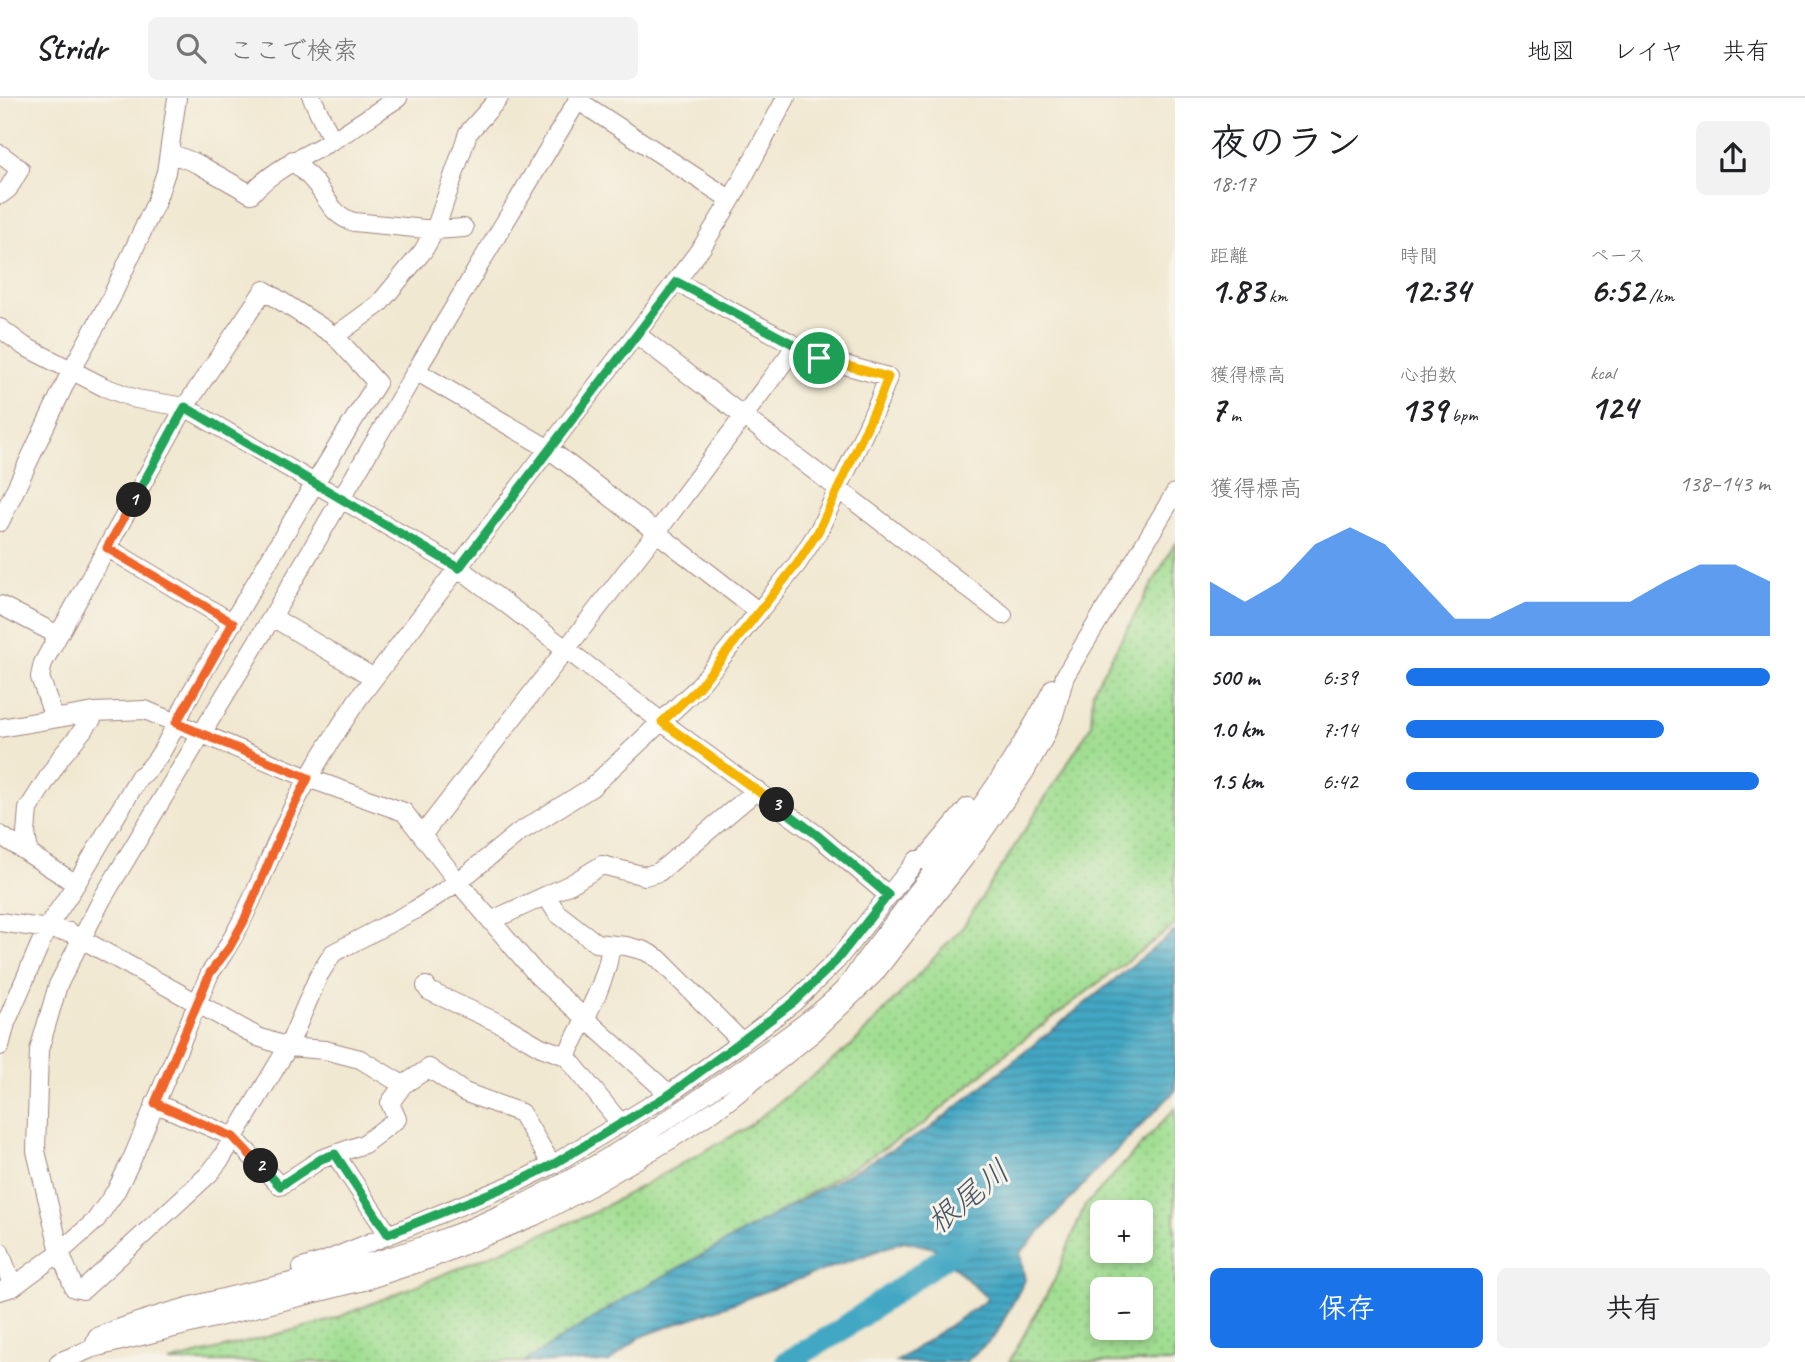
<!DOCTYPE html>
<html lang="ja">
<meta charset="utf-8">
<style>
:root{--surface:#fff;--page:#f2f2f2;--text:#202124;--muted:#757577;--line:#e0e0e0;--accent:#1a73e8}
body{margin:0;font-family:Caveat,"Klee One",sans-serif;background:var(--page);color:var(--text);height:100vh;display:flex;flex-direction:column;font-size:26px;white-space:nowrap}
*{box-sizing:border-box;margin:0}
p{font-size:23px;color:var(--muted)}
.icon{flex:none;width:38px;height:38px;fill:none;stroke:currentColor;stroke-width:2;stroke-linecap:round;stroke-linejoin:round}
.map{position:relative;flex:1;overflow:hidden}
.side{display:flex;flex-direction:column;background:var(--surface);width:630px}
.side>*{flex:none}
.tools{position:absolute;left:1090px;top:1102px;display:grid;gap:14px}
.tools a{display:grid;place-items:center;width:63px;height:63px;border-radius:10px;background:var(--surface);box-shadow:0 4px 10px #0003;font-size:35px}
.pin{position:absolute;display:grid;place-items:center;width:60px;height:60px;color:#fff;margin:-30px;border:4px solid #fff;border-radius:50%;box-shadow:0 2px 7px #0007}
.km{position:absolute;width:35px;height:35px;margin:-18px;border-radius:50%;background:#222;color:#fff;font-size:19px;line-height:35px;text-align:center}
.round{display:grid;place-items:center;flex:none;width:74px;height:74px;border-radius:10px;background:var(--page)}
.overview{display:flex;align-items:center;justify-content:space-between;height:119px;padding:0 35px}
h1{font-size:38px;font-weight:800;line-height:52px}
.stats{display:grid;grid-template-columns:repeat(3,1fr);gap:10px;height:119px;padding:7px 35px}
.stats div{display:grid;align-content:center}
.stats b{font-size:35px;font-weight:800}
.stats small{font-size:19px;font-weight:400}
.stats p{font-size:19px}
.chart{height:196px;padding:14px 35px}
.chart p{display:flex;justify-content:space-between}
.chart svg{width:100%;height:126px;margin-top:7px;fill:var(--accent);opacity:.7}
.action{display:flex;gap:14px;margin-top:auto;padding:14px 35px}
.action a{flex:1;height:80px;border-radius:10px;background:var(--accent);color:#fff;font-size:28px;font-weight:800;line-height:80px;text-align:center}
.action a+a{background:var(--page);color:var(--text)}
ul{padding:0 35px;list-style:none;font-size:23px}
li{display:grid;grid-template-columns:112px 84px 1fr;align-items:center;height:52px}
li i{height:18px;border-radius:9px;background:var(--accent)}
header{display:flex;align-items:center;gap:42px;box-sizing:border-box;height:98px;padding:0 35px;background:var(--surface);border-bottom:2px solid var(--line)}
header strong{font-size:33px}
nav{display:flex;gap:38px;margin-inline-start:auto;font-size:24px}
.search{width:490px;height:63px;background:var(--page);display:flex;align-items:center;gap:18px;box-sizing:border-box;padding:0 24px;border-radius:10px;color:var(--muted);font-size:26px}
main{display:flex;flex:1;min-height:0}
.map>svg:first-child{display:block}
.grass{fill:url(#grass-dots);stroke:#757e5e;stroke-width:2;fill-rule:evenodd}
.water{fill:url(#water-rules);stroke:#466377;stroke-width:2}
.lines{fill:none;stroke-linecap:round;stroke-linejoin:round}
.river{stroke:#43a7c3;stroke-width:23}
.minor-casing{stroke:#9e847e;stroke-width:20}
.minor{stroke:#fff;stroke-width:18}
.split-1-casing{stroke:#fff;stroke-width:14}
.split-2-casing{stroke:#fff;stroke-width:14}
.split-3-casing{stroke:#fff;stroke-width:14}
.split-4-casing{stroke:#fff;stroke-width:14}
.split-1{stroke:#22a559;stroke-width:9}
.split-2{stroke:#f0652b;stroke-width:9}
.split-3{stroke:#22a559;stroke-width:9}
.split-4{stroke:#f5b400;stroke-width:9}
.labels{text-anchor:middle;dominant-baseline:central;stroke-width:6;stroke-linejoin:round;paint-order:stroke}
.water-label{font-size:32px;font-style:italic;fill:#475568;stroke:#f7f3e8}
</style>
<header>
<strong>Stridr</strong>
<div class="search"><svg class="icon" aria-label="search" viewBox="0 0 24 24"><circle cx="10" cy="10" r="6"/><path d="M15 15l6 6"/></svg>ここで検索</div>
<nav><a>地図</a><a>レイヤ</a><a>共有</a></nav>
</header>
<main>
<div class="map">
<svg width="1175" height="1264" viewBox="0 0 1175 1264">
<defs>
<pattern id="grass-dots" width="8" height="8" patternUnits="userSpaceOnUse" patternTransform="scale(1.75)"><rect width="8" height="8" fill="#a0de92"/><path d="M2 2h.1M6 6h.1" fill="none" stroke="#8bbe7e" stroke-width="1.8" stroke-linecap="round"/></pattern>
<pattern id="water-rules" width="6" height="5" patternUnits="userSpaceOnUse" patternTransform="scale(1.75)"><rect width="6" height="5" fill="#43a7c3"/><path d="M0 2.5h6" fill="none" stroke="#3a879f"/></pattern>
</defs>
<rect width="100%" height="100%" fill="#f7f3e8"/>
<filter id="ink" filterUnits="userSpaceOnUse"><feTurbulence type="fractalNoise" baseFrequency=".0143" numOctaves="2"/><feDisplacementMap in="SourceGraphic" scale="14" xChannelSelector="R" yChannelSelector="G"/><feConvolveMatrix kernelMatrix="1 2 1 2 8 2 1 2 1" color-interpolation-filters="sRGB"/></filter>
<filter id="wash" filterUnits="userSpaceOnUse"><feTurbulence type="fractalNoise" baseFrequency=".00686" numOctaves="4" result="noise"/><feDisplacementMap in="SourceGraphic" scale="28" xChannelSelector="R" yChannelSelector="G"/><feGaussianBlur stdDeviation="1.57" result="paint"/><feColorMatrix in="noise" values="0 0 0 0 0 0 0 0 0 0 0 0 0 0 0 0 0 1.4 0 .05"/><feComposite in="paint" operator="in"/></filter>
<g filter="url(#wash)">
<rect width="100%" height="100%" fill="#f1e8d1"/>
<path class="grass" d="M 1175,445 L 1175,827 L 1011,951 L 924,1026 L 641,1197 L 542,1264 L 169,1264 L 329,1223 L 589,1117 L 746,1030 L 853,946 L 963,829 L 1091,628 L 1093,592 Z
M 1175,1010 L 1175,1264 L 1009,1264 L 1055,1181 L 1084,1109 ZM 1102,1115 L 1141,1115 L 1141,1153 L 1102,1153 ZM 1102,1192 L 1141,1192 L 1141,1230 L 1102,1230 Z"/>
<path class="water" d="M 1175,833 L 1175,993 L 1098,1071 L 1020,1155 L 1025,1182 L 995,1238 L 965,1264 L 896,1264 L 988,1201 L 934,1150 L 904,1143 L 640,1239 L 609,1264 L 524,1264 L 628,1198 L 929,1031 Z"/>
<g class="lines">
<path class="river" d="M 787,1264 L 838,1234 L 969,1142"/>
</g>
</g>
<g filter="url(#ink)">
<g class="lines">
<defs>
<path id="minor" d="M 312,0 L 332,42
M 577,2 L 731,102
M 170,55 L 198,66 L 251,96 C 274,70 304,59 333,42 C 355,29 376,14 398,0
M 0,56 L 20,71 L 8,91 L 0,97
M 293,62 C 300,70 309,77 316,86 C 328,102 333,118 354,124 L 435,132 L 423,153 L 379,206 L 335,238
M 464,130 L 435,132 L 468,35 L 499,0
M 0,230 L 24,248 L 104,289 L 136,301 L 185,309 L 459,470 L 662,624 L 817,737 L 888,797
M 636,236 L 1003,517
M 416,273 L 579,0
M 0,424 L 72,271 L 110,202 L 156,104 L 166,74 L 177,0
M 108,450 L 233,525
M 0,507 L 58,537
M 272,519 L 102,801 L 58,887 L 39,952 L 36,1053 L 60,1154 L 74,1190 L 83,1192 L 209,1076 L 222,1059 L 288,949 L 319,877 L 333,855 L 415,812 L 458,784 L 518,735 L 592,689 L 697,590 L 797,466 L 819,432 L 879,303 L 888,279 L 819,260 L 677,184
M 374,580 L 272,519 L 416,273 L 549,351 L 759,514
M 0,630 L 94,614 L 145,612 L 308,680 L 404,714 L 458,784 L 538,878 L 669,996
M 423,736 L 656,435 L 796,248
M 0,737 L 76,786
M 29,755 L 26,735 L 28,711 L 61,659 L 92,621 L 94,614
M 0,824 L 69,834 L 258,939 L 288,949 L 325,952 L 360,961 L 403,987 L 429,970 L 464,994 L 521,1015 L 552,1067
M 493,824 L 499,819 L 571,786 L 602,767 L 645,778 L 659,774 L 757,692
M 426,888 L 429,893 L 503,927 L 541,949 L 566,958 L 621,1026
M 742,944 L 794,904 L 836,863 L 917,762 L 924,762 L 968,709
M 0,948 L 6,925 L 47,830 L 76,786 L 139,679 C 163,664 178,618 192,593 C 253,490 312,386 377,285 L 335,238 L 264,192 L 185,309 L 43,565 L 40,579 L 54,620
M 566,958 C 580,930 611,877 610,847
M 155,1005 L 233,1039 L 280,1088 L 321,1061 L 364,1046 L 397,1021 L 390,1005 L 403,987
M 335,1056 L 388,1136
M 0,1154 L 13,1189
M 302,1170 L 325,1163 L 518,1084 L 552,1067 L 669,996 L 742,944 L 659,861 L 645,853 L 626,848 L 596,845 L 557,815 L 547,799
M 0,1193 L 13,1189 L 60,1154 L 95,1123 L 116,1093 L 132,1061 L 210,875 C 244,829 261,778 285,726 C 305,682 331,642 358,601 L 702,149 L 731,102 L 786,0
M 93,1250 L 364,1183 L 430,1161 L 535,1118 L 590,1089 L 670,1042 L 724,1006 L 766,973 L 813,935 L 874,876 L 967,757 L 1024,675 L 1044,640 L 1054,617 L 1065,578 L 1175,395
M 59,1264 L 93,1250 L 97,1239 C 208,1194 328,1184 439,1142 C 550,1101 652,1035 748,966 C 780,943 815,920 843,892 C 851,884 858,872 864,863 C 875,848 886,834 897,820 C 954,747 1011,673 1053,590"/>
</defs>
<use href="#minor" class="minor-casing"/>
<use href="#minor" class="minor"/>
</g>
</g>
<g class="lines" filter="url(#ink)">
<defs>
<path id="split-1" d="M 134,402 L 185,309 L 459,470 L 677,184 L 819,260"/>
<path id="split-2" d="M 134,402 L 107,450 L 233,525 L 176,625 L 308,680 L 285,726 L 244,823 L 229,850 L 210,875 L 155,1005 L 233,1039 L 261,1068"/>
<path id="split-3" d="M 261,1068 L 280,1088 L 321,1061 L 335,1056 L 388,1136 L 518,1084 L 552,1067 L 670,996 L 794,904 L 836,863 L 888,797 L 817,737 L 777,707"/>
<path id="split-4" d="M 777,707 L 662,624 L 698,590 L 797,466 L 819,432 L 879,303 L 888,279 L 819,260"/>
</defs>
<use href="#split-1" class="split-1-casing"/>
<use href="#split-2" class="split-2-casing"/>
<use href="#split-3" class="split-3-casing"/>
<use href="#split-4" class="split-4-casing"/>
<use href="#split-1" class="split-1"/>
<use href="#split-2" class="split-2"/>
<use href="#split-3" class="split-3"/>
<use href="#split-4" class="split-4"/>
</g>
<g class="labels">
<g class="water-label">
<text transform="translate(968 1099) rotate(-39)">根尾川</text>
</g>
</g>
</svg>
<div class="tools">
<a>+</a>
<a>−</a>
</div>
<div class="pin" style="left:819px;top:260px;background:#1e9e55"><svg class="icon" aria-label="arrive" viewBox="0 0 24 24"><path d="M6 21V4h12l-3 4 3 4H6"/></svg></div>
<b class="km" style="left:134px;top:402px">1</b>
<b class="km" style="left:261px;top:1068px">2</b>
<b class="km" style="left:777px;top:707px">3</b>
</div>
<section class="side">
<div class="overview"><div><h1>夜のラン</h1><p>18:17</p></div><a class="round"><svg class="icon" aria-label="share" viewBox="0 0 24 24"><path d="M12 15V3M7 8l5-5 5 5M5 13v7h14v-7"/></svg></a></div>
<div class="stats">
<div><p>距離</p><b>1.83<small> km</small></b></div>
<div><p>時間</p><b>12:34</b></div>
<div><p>ペース</p><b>6:52<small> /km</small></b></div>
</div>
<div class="stats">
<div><p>獲得標高</p><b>7<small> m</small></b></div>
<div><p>心拍数</p><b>139<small> bpm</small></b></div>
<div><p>kcal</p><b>124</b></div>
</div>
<div class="chart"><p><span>獲得標高</span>138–143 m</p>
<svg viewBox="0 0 160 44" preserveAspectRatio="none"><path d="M0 44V25L10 32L20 25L30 12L40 6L50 12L60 25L70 38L80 38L90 32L100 32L110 32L120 32L130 25L140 19L150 19L160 25V44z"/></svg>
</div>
<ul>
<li><b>500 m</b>6:39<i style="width:100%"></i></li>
<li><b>1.0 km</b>7:14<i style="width:71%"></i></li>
<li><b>1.5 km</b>6:42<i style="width:97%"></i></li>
</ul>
<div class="action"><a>保存</a><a>共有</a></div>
</section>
</main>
